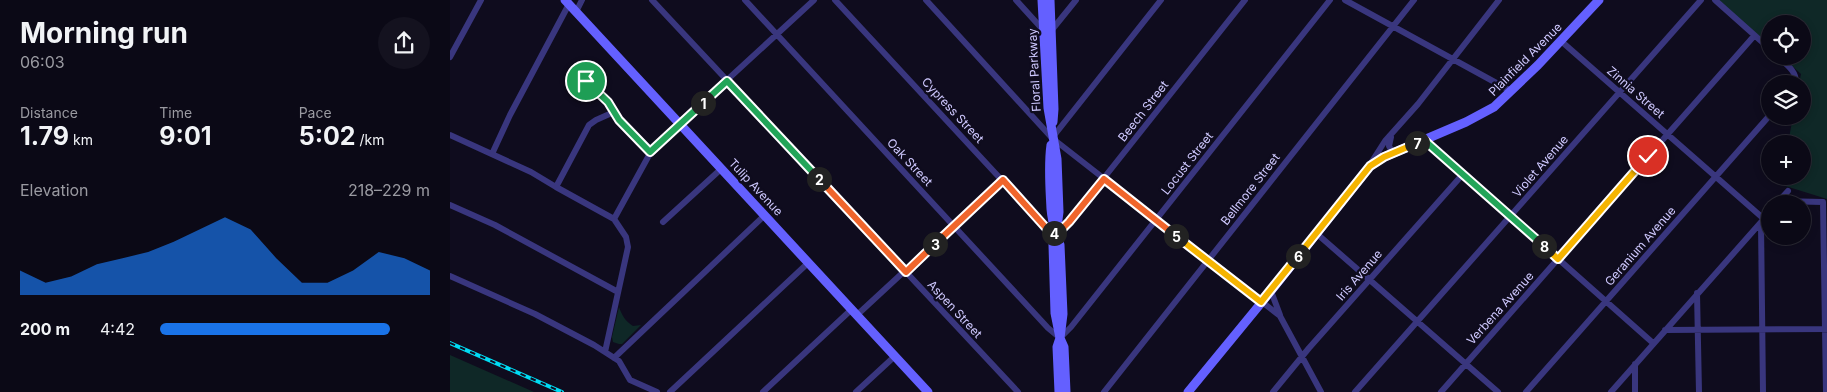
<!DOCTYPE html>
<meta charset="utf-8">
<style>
:root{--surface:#0b0916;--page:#14121f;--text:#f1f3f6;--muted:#9a9aa1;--line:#2b2a35;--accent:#1a73e8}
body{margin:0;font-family:Inter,sans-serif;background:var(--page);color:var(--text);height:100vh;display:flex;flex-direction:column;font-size:19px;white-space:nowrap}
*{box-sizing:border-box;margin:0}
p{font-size:16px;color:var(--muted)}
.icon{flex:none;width:28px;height:28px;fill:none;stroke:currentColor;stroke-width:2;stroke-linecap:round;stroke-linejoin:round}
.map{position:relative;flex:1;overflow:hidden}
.sheet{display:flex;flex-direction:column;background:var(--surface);width:450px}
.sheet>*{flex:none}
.tools{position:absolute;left:1311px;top:15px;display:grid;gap:10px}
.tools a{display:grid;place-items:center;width:50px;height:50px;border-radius:50%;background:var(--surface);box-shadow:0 2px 8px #0003,0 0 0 1px var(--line);font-size:25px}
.pin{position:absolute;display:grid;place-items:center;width:42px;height:42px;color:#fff;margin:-21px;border:2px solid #fff;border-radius:50%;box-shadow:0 1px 5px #0007}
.km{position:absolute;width:25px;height:25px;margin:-12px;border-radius:50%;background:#222;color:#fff;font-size:14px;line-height:25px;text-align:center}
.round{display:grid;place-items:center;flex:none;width:52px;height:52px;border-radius:26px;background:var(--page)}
.overview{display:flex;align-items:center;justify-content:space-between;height:85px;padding:0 20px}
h1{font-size:28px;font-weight:700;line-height:38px}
.stats{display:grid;grid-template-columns:repeat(3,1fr);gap:8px;height:85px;padding:5px 20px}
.stats div{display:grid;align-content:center}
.stats b{font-size:25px;font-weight:700}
.stats small{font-size:14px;font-weight:400}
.stats p{font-size:14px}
.chart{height:140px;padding:10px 20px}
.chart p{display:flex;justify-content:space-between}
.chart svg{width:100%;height:90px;margin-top:5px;fill:var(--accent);opacity:.7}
ul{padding:0 20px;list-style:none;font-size:16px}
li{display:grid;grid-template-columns:80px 60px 1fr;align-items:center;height:38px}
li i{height:12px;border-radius:6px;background:var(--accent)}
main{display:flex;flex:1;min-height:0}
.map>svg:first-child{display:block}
.green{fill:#0f2827}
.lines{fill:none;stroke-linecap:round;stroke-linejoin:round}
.street{stroke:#39367e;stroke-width:6}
.secondary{stroke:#6460ff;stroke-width:9}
.rail-casing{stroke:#00dcf4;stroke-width:4}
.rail{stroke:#0f0c1e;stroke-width:2;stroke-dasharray:5.5;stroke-linecap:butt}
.split-1-casing{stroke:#fff;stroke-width:10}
.split-2-casing{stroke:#fff;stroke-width:10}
.split-3-casing{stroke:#fff;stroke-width:10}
.split-4-casing{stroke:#fff;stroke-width:10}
.split-5-casing{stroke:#fff;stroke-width:10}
.split-6-casing{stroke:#fff;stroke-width:10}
.split-7-casing{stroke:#fff;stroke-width:10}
.split-8-casing{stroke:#fff;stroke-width:10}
.split-9-casing{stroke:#fff;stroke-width:10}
.split-1{stroke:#22a559;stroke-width:6}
.split-2{stroke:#22a559;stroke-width:6}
.split-3{stroke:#f0652b;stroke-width:6}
.split-4{stroke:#f0652b;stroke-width:6}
.split-5{stroke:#f0652b;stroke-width:6}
.split-6{stroke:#f5b400;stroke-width:6}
.split-7{stroke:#f5b400;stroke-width:6}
.split-8{stroke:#22a559;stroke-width:6}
.split-9{stroke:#f5b400;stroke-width:6}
.labels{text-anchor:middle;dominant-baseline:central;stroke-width:4.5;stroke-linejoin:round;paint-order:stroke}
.street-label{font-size:12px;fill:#cfc9ff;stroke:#0f0c1e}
</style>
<main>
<section class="sheet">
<div class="overview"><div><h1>Morning run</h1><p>06:03</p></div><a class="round"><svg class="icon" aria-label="share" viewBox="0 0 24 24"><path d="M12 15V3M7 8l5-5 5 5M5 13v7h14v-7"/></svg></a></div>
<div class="stats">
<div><p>Distance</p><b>1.79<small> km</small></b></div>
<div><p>Time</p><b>9:01</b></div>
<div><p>Pace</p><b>5:02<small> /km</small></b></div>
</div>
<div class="chart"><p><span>Elevation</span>218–229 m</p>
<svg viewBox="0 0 160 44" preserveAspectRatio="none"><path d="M0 44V32L10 38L20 35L30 29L40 26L50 23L60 18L70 12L80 6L90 12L100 26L110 38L120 38L130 32L140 23L150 26L160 32V44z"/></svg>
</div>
<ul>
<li><b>200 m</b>4:42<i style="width:85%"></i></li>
</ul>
</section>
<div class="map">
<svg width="1377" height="392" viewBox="0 0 1377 392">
<rect width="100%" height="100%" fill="#0f0c1e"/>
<path class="green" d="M 1266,0 L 1377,0 L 1377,199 L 1329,184 L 1331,176 L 1352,176 L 1352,144 L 1338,144 L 1343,116 L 1352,116 L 1352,84 L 1349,84 L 1351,74 L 1331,56 L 1352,56 L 1352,24 L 1320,24 L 1320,47 Z
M 169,307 C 172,315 175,321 183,326 L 191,325 L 172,344 L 169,344 L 163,342 L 162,337 Z
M 0,355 L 84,392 L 0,392 Z"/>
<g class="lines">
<path class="street" d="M 202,0 L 568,392
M 295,0 L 598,328 L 610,338 L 621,327 L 880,0
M 385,0 L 597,229 L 606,235 L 619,222 L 795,0
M 476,0 L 602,138 L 830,316 L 871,392
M 566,0 L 595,32 L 601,31 L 626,0
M 895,0 L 1061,91
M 1265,0 L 1320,49
M 126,12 L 132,0
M 1111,41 L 1314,219
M 1327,56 C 1336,64 1347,71 1346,84
M 0,57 L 31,0
M 136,81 L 158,102 L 169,120 L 200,152
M 0,135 L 81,172 L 106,187 L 164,219 L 176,237 L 178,247 L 155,352
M 941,137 L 939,146 L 943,153
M 602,138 L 711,0
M 974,140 L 1203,343
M 42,154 L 60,115 L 119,4
M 919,166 L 935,141 L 968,104 L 1049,0
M 106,187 L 139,125 L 146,120 L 164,112
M 1329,201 L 1373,202 L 1376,392
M 1327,203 L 1338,191
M 0,205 L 45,225 L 168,292
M 164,219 L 203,148 L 364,0
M 213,222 L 271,169
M 1311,223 L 1313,392
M 866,233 L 1048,392
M 0,276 L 85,314 L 144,345 L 169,361 L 180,380 L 207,392
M 821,291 L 830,315
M 1247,293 L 1249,392
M 407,315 L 553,180
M 1215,330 L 1377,329
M 164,358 L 315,215
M 1185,364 L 1185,392
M 220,392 L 358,263
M 313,392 L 402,309
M 406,392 L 445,356
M 654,392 L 964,0
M 823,392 L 859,348 L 1013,174
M 905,392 L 1251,0
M 991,392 L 1304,36
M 1076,392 L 1320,115
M 1161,392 L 1320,212"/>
<path class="secondary" d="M 115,0 L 478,392
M 592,0 L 598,108 L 607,159 L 609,212 L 606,235 L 610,245 L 613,314 L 610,338 L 607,347 L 609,392
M 600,0 L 604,109 L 603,122
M 601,145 C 598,166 600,188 601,209 C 602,223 607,230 603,245 L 605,313 L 610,338 L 614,347 L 616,392
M 738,392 L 821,291 L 920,166 L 934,157 L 1016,122 L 1044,107 L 1088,65 L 1149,0"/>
<defs>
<path id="rail" d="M 0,343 L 112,392"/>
</defs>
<use href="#rail" class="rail-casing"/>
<use href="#rail" class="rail"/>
</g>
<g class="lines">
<defs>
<path id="split-1" d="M 136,81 L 158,102 L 169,120 L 200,152 L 253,103"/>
<path id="split-2" d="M 253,103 L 277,81 L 369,179"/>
<path id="split-3" d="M 369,179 L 456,272 L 485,244"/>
<path id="split-4" d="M 485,244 L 553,180 L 597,229 L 604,233"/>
<path id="split-5" d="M 604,233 L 606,235 L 619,222 L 654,179 L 726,236"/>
<path id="split-6" d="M 726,236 L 811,302 L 848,256"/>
<path id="split-7" d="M 848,256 L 920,166 L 934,157 L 967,143"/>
<path id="split-8" d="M 967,143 L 974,140 L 1094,246"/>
<path id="split-9" d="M 1094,246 L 1108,259 L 1198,156"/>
</defs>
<use href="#split-1" class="split-1-casing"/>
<use href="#split-2" class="split-2-casing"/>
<use href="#split-3" class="split-3-casing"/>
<use href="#split-4" class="split-4-casing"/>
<use href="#split-5" class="split-5-casing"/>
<use href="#split-6" class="split-6-casing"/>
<use href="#split-7" class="split-7-casing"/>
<use href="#split-8" class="split-8-casing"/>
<use href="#split-9" class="split-9-casing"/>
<use href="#split-1" class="split-1"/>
<use href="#split-2" class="split-2"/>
<use href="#split-3" class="split-3"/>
<use href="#split-4" class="split-4"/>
<use href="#split-5" class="split-5"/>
<use href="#split-6" class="split-6"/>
<use href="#split-7" class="split-7"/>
<use href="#split-8" class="split-8"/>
<use href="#split-9" class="split-9"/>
</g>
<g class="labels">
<g class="street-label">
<text transform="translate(1075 59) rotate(-45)">Plainfield Avenue</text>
<text transform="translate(584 70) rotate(-93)">Floral Parkway</text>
<text transform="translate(1186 92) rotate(41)">Zinnia Street</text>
<text transform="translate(503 110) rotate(47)">Cypress Street</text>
<text transform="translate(693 111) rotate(-52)">Beech Street</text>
<text transform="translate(460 162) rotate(47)">Oak Street</text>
<text transform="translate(737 163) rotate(-52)">Locust Street</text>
<text transform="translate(1090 166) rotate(-49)">Violet Avenue</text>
<text transform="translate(306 187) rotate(47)">Tulip Avenue</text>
<text transform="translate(800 189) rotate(-52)">Bellmore Street</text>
<text transform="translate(1190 246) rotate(-49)">Geranium Avenue</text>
<text transform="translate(909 275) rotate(-49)">Iris Avenue</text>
<text transform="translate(1050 308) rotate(-48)">Verbena Avenue</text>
<text transform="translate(505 309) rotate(47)">Aspen Street</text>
</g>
</g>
</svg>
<div class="tools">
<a><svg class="icon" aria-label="locate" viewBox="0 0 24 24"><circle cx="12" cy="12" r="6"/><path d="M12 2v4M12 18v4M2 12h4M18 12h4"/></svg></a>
<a><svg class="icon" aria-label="layers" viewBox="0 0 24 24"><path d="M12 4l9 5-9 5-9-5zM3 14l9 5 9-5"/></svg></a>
<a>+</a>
<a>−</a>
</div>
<div class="pin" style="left:136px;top:81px;background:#1e9e55"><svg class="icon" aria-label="arrive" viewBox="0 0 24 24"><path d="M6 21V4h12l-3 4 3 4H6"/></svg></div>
<div class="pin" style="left:1198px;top:156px;background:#d93025"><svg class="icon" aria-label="check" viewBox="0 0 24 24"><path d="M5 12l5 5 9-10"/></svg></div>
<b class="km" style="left:253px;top:103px">1</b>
<b class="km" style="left:369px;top:179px">2</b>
<b class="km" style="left:485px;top:244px">3</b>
<b class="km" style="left:604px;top:233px">4</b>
<b class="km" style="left:726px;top:236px">5</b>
<b class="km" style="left:848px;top:256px">6</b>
<b class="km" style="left:967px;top:143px">7</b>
<b class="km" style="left:1094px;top:246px">8</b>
</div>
</main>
